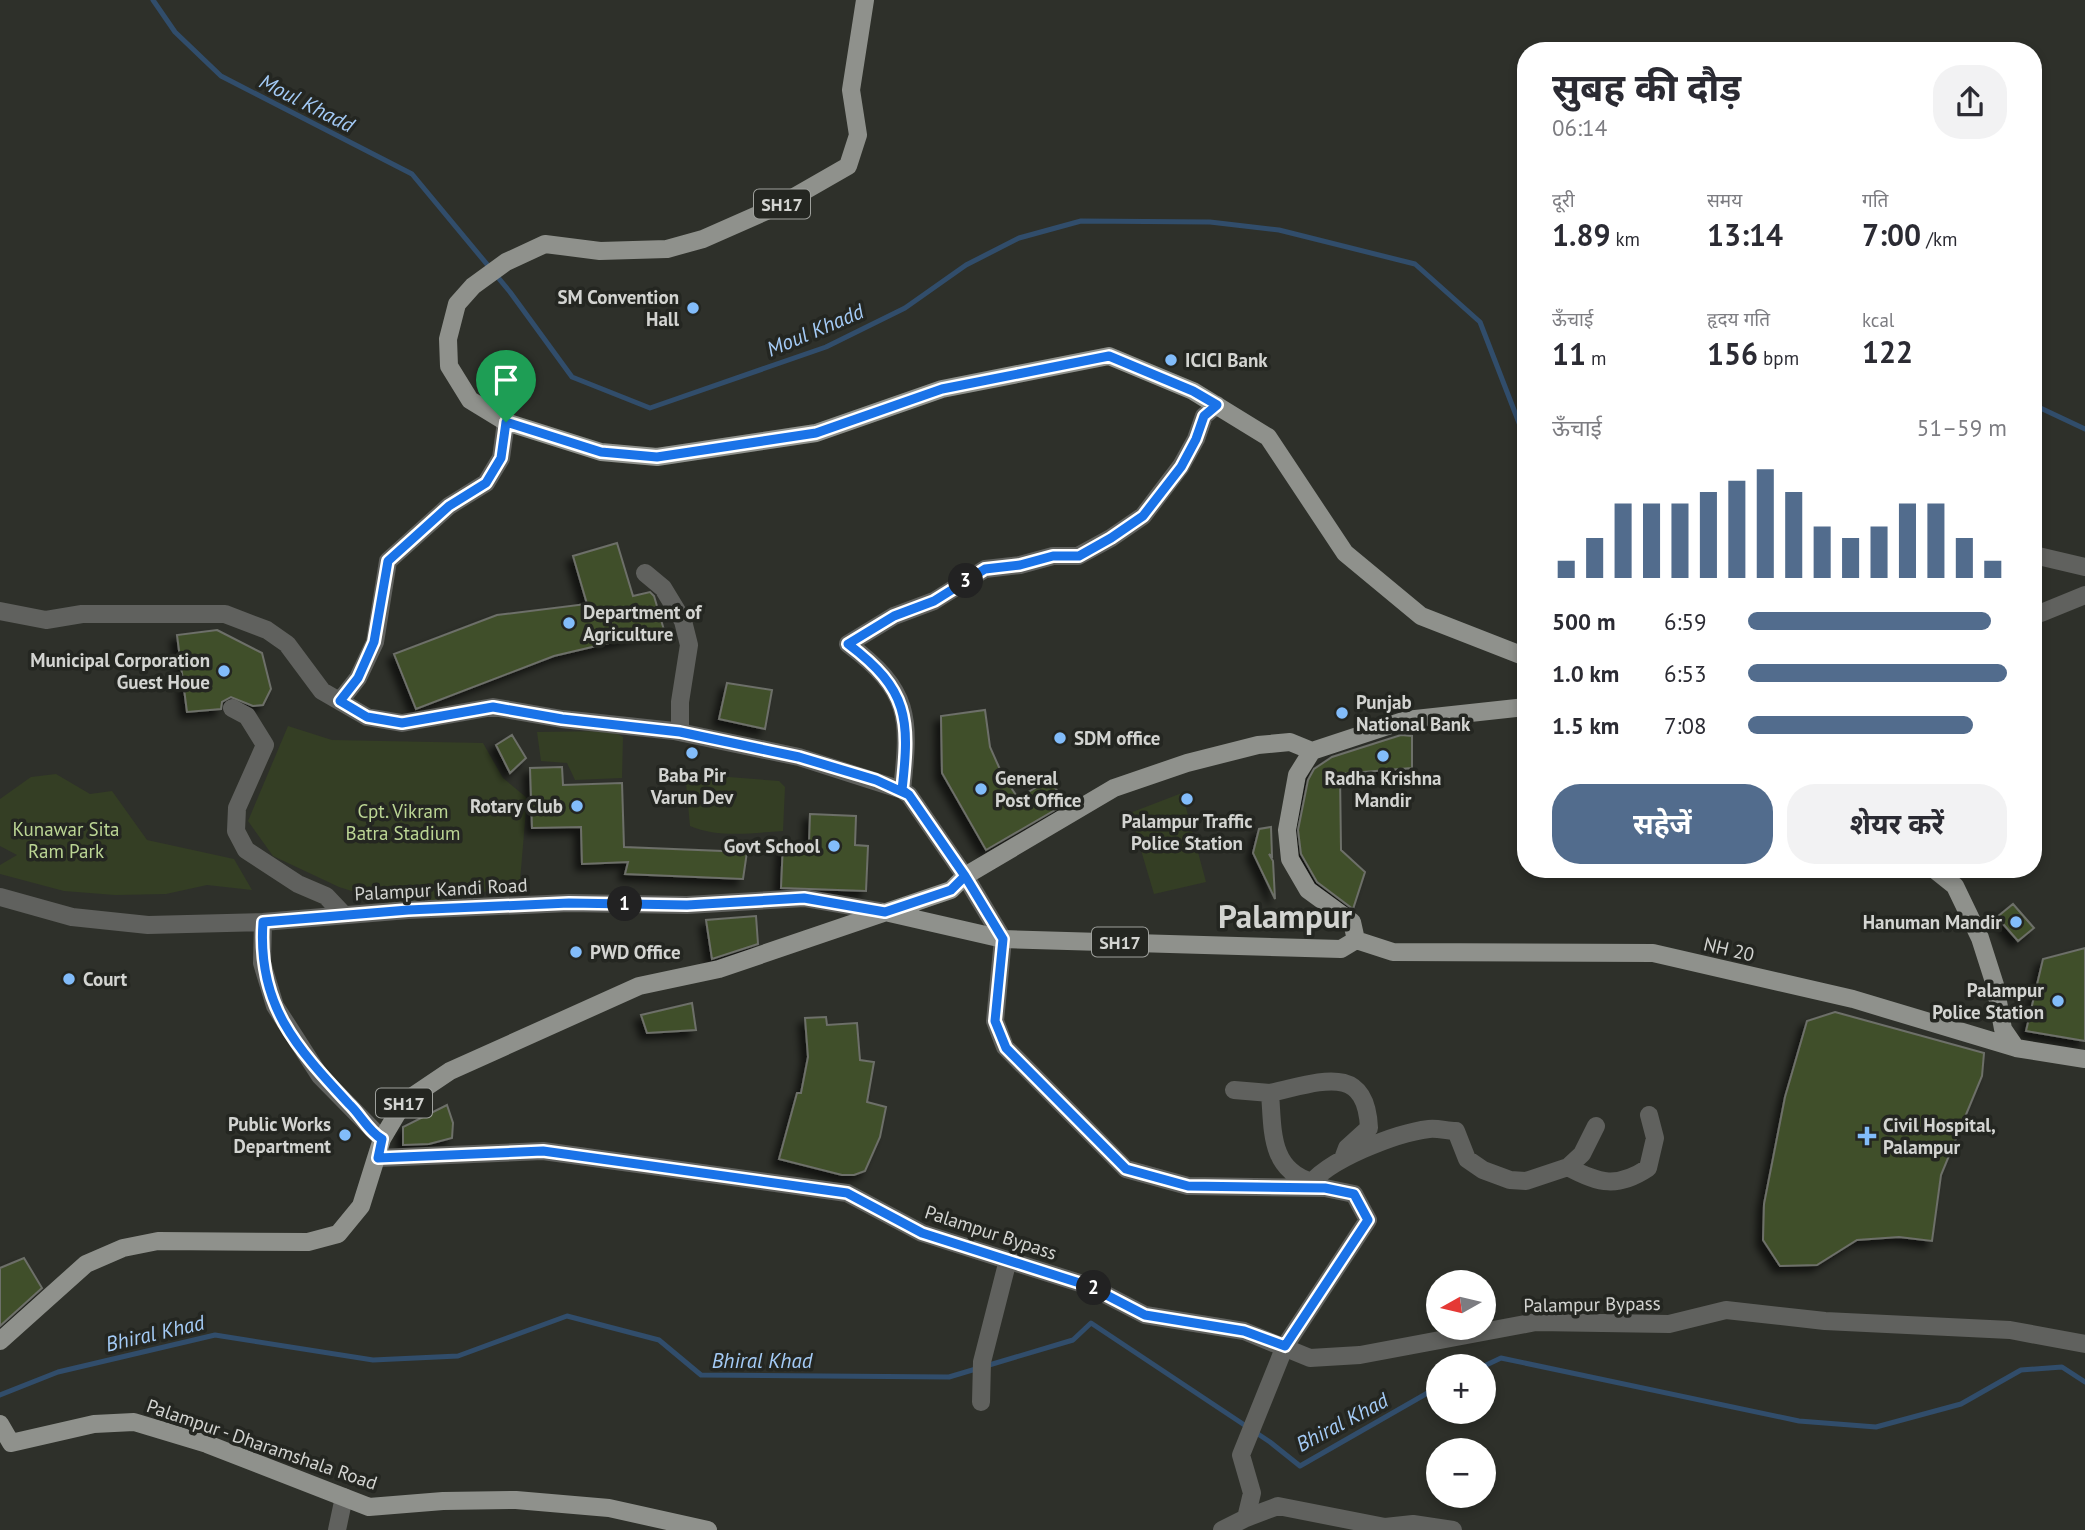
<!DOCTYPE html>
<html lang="hi">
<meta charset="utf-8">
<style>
:root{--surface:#fff;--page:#f2f2f3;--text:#2b2b33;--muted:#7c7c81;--accent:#526c8d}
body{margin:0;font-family:"PT Sans","Noto Sans Devanagari",sans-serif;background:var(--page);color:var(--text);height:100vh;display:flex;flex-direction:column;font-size:26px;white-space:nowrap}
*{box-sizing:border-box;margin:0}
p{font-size:23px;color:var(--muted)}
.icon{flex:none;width:38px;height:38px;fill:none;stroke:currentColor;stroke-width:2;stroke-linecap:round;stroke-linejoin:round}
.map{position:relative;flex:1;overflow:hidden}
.side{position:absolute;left:1517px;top:42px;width:525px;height:836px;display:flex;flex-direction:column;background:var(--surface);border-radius:28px;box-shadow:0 4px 10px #0003}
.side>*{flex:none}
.needle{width:46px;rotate:262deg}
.buttons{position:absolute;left:1426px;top:1270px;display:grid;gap:14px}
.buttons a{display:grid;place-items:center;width:70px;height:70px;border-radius:50%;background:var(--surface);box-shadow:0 4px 10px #0003;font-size:35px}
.pin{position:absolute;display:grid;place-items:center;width:60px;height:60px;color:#fff;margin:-72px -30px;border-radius:50% 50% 50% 0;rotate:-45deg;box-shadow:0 0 7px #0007}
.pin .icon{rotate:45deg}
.km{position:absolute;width:35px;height:35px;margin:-18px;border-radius:50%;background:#222;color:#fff;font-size:19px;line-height:35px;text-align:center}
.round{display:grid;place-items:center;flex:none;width:74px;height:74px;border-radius:28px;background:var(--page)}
.headline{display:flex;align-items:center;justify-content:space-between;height:119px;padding:0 35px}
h1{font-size:38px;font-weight:700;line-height:52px}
.metrics{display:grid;grid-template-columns:repeat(3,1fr);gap:10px;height:119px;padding:7px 35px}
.metrics div{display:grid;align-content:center}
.metrics b{font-size:30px;font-weight:700}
.metrics small{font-size:19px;font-weight:400}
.metrics p{font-size:19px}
.chart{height:196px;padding:14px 35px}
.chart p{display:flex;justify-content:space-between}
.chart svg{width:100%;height:126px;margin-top:7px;stroke:var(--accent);stroke-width:6}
.action{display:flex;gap:14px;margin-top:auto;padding:14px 35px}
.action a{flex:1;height:80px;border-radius:28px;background:var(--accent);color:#fff;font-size:28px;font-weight:700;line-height:80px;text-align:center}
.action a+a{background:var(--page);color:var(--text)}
ul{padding:0 35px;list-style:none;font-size:23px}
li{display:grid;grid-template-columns:112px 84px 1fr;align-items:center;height:52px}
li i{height:18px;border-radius:9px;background:var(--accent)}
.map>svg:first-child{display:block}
.green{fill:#343e24}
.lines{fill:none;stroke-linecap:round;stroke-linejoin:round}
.stream{stroke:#314d6b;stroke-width:5}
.building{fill:#414f29;stroke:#6d6f69;stroke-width:2;filter:url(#shadow)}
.minor{stroke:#60615e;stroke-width:18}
.tertiary{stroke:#60615e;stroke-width:18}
.primary{stroke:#8f918c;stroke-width:18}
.route-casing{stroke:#fff;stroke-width:14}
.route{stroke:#1a73e8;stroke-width:9}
.poi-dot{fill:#82bcfa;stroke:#242621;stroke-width:2.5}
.labels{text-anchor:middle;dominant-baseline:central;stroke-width:7;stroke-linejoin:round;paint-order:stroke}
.shield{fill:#242621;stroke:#9ea09c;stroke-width:2}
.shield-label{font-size:18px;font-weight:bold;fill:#d3d4d1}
.poi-label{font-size:19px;font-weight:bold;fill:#d3d4d1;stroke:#242621;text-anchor:start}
.park-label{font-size:19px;fill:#bbd594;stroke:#242621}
.street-label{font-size:19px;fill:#d3d4d1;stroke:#242621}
.water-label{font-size:21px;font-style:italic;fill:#a4cbf6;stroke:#242621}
.town-label{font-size:33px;font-weight:bold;fill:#d3d4d1;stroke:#242621}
</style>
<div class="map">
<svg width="2085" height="1530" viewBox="0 0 2085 1530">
<defs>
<filter id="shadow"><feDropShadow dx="-6" dy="6" stdDeviation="3.5" flood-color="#0009"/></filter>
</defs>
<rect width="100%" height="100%" fill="#2e302a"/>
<path class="green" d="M 288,726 L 332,740 L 483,743 L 503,778 L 527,798 L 520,881 L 458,900 L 396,905 L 339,887 L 273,856 L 248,821 Z
M 612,731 L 623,737 L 622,778 L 575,780 L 567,763 L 541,761 L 537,732 Z
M 56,774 L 90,794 L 112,791 L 147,840 L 234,859 L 252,890 L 207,885 L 166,894 L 115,895 L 64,891 L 0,874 L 0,865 L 17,855 L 0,846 L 0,799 L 31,777 Z
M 703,775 L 779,781 L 785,787 L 783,831 C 754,833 717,838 690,826 L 686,783 Z
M 1182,793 L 1206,882 L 1154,894 L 1130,813 Z"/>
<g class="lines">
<path class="stream" d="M 153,0 L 175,32 L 221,76 L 412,174 L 510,292 L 572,377 L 650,408 L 826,347 L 905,308 L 966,265 L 1019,238 L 1081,221 L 1210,222 L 1279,230 L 1415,264 L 1480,322 L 1526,441
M 2034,405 L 2085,429
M 1482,1367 L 1501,1358 L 1799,1421 L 1876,1427 L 1961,1404 L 2021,1370 L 2062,1367 L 2085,1382
M 0,1395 L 58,1372 L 215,1335 L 373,1360 L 458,1356 L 567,1316 L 659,1340 L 701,1375 L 949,1377 L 1073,1340 L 1091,1323 L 1270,1442 L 1300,1466 L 1438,1387"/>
</g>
<path class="building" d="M 617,543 L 633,596 L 650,592 L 654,596 L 664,630 L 554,656 L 416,709 L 394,654 L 497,615 L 587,604 L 573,556 Z
M 217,630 L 262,653 L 271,689 L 263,705 L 253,706 L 231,697 L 222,702 L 221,709 L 187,712 L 177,635 Z
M 727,683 L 772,690 L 765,729 L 719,719 Z
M 985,710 L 990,747 L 1002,774 L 1018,798 L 1049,780 L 1067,803 L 986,850 L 942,773 L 941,716 Z
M 512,735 L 526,758 L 510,773 L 496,745 Z
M 1401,735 L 1412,736 L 1412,768 L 1340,774 L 1341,850 L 1365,872 L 1353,909 L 1317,882 L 1301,854 L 1298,830 L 1308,780 L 1314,769 L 1332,757 Z
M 562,767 L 563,785 L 622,783 L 624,847 L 747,852 L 743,879 L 625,874 L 628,862 L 582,864 L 581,827 L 532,828 L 530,768 Z
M 810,814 L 856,816 L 855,845 L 868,846 L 866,891 L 781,888 L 783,843 L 809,844 Z
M 1271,827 L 1272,856 L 1269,854 L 1273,861 L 1275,899 L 1253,853 L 1259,829 Z
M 2013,904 L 2034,928 L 2018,941 L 1997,917 Z
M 756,916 L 758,944 L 712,959 L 706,920 Z
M 2085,948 L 2085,1041 L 2026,1031 L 2043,959 Z
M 692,1003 L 696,1030 L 647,1033 L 641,1015 Z
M 1835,1012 L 1984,1053 L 1982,1076 L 1941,1175 L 1932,1241 L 1899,1237 L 1857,1240 L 1817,1265 L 1780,1266 L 1763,1240 L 1764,1204 L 1785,1097 L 1807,1021 Z
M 826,1017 L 827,1025 L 857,1023 L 860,1060 L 874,1062 L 867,1102 L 886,1107 L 880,1137 L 865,1171 L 854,1175 L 842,1175 L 779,1159 L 797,1093 L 801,1093 L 808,1057 L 805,1018 Z
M 447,1105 L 453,1123 L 452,1138 L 429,1144 L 403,1145 L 403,1127 Z
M 24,1258 L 42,1288 L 0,1326 L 0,1268 Z"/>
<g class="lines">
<path class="minor" d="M 2034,555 L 2085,567
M 645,573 L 663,588 L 683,621 L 689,645 L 680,702 L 680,732
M 0,611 L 46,620 L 82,614 L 225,614 L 267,630 L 287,644 L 322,691 L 367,717 L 402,723 L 493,707 L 562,719 L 674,731 L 799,757 L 902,790 L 909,795 L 965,876 L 1003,939 L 995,1021 L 1005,1047 L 1126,1169 L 1188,1186 L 1325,1188 L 1354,1194 L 1368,1220 L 1285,1346 L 1241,1455 L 1252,1493 L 1246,1518 L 1222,1530
M 2034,612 L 2041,613 L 2085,595
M 340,701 L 358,678 L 375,642 L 388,561 L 449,506 L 486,483 L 501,458 L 506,422
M 232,708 L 247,716 L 265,745 L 237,808 L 236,831 L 246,850 L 298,884 L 326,896 L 344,915
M 902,790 C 910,717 911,691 848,644 L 894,616 L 934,601 L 985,569 L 1020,565 L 1053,556 L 1078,556 L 1111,538 L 1143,516 L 1181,466 L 1196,439 L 1204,416 L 1217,405
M 1234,1090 L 1270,1093 C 1273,1129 1269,1170 1312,1182
M 1270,1093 C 1318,1083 1366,1061 1369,1128 L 1347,1148 L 1344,1156
M 1568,1167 L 1582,1154 L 1596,1126
M 1308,1187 C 1326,1160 1396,1133 1429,1129 C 1438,1128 1447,1131 1456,1131 L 1467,1159 L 1483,1170 L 1510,1180 L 1526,1181 L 1568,1167 C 1599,1184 1618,1188 1648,1168 L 1655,1138 L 1649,1115
M 981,1402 L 982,1362 L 1008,1260
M 1246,1518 L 1278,1506 L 1385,1527 L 1413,1524 L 1453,1530
M 337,1530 L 344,1497"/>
<path class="tertiary" d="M 0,897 L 72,917 L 148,925 L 263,922 L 408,910 L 569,903 L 687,905 L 804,898 L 885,912
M 263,922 L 262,963 L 275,1006 L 320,1076 L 382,1139
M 378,1158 L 543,1151 L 847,1193 L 922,1233 L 1089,1286 L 1145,1315 L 1244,1331 L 1310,1358 L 1360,1355 L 1536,1322 L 1669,1324 L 1726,1310 L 1825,1321 L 2010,1330 L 2085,1344"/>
<path class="primary" d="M 865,0 L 851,90 L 858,135 L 848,166 L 780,205 L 703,239 L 667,249 L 600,251 L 545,244 L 506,262 L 473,286 L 457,304 L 448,339 L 449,366 L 470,400 L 506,422 L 601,452 L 657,457 L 816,433 L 942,389 L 1109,356 L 1193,391 L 1268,437 L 1345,553 L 1421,616 L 1526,657
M 1935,870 L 1955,886 L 1980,938 L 1995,985 L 2003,1029 L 2016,1048
M 885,912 L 1003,939 L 1341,949 L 1356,940
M 1356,940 L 1393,952 L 1653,953 L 1853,999 L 2016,1048 L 2085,1059
M 1356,940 L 1352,922 L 1308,890 L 1290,859 L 1287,830 L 1297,775 L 1312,751 L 1406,720 L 1526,707
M 0,1341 L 86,1264 L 123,1248 L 158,1241 L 308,1242 L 338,1234 L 361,1206 L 382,1139 L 404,1102 L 450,1071 L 639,986 L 719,969 L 951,890 L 965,876 L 1114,788 L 1187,763 L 1258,745 L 1290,742 L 1312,751
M 0,1424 L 11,1443 L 94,1424 L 134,1422 L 207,1444 L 369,1507 L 443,1501 L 516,1500 L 609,1508 L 708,1530"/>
</g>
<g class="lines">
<defs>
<path id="route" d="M 506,422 L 501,458 L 486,483 L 449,506 L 388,561 L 374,642 L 358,678 L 340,701 L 367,717 L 402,723 L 493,707 L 562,719 L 680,732 L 799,757 L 876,780 L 909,795 L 965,876 L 951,890 L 885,912 L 804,898 L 687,905 L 569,903 L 408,910 L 263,922 C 257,1005 296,1047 349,1104 C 360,1114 369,1132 382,1139 L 378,1158 L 543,1151 L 847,1193 L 922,1233 L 1089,1286 L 1145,1315 L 1244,1331 L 1285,1346 L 1368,1220 L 1354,1194 L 1325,1188 L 1188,1186 L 1126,1169 L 1006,1048 L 995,1021 L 1003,939 L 965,876 L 909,795 L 902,790 C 910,719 909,690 848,644 L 894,616 L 934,601 L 985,569 L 1020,565 L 1053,556 L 1079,556 L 1111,538 L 1143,516 L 1181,467 L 1196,439 L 1204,416 L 1217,405 L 1193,391 L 1109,356 L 942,389 L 816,433 L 657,457 L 601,452 L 506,422"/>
</defs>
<use href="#route" class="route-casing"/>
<use href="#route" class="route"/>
</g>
<g class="poi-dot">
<circle cx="693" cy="308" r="7"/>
<circle cx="1171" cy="360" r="7"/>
<circle cx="569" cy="623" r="7"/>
<circle cx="224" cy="671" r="7"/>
<circle cx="1342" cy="713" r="7"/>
<circle cx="1060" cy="738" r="7"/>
<circle cx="692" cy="753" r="7"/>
<circle cx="1383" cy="756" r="7"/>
<circle cx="981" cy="789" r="7"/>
<circle cx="1187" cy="799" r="7"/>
<circle cx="577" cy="806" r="7"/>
<circle cx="834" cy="846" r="7"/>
<circle cx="2016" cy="922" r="7"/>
<circle cx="576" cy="952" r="7"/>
<circle cx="69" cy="979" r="7"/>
<circle cx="2058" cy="1001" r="7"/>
<circle cx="345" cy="1135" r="7"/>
<path d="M1863.5 1125.5h7v7h7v7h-7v7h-7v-7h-7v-7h7z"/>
</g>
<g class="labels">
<g class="shield">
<rect x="754" y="189.5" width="56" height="29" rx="5"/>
<rect x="1092" y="927.5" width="56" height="29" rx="5"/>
<rect x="376" y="1088.5" width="56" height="29" rx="5"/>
</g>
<g class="shield-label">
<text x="782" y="204">SH17</text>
<text x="1120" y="942">SH17</text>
<text x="404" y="1103">SH17</text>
</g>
<g class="poi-label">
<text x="679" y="297" text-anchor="end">SM Convention<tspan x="679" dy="22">Hall</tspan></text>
<text x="1185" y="360">ICICI Bank</text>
<text x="583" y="612">Department of<tspan x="583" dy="22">Agriculture</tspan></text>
<text x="210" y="660" text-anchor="end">Municipal Corporation<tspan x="210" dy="22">Guest Houe</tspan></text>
<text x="1356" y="702">Punjab<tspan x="1356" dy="22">National Bank</tspan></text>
<text x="1074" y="738">SDM office</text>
<text x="692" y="775" text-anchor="middle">Baba Pir<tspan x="692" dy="22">Varun Dev</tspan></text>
<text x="995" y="778">General<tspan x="995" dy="22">Post Office</tspan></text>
<text x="1383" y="778" text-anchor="middle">Radha Krishna<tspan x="1383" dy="22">Mandir</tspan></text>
<text x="563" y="806" text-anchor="end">Rotary Club</text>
<text x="1187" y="821" text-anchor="middle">Palampur Traffic<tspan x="1187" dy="22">Police Station</tspan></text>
<text x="820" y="846" text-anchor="end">Govt School</text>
<text x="2002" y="922" text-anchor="end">Hanuman Mandir</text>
<text x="590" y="952">PWD Office</text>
<text x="83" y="979">Court</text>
<text x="2044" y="990" text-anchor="end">Palampur<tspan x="2044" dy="22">Police Station</tspan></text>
<text x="331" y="1124" text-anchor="end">Public Works<tspan x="331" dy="22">Department</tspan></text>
<text x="1883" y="1125">Civil Hospital,<tspan x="1883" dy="22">Palampur</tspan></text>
</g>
<g class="park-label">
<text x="403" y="811">Cpt. Vikram<tspan x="403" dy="22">Batra Stadium</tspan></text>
<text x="66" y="829">Kunawar Sita<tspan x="66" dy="22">Ram Park</tspan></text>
</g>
<g class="street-label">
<text transform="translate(441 889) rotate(-3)">Palampur Kandi Road</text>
<text transform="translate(1729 949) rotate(13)">NH 20</text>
<text transform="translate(991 1232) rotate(18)">Palampur Bypass</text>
<text transform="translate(1592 1304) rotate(-1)">Palampur Bypass</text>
<text transform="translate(262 1444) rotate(19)">Palampur - Dharamshala Road</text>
</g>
<g class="water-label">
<text transform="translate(307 103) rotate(27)">Moul Khadd</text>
<text transform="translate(815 330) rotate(-23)">Moul Khadd</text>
<text transform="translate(155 1333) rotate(-13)">Bhiral Khad</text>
<text x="762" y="1360">Bhiral Khad</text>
<text transform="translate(1342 1422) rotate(-28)">Bhiral Khad</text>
</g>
<g class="town-label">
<text x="1285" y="915">Palampur</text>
</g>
</g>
</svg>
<div class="buttons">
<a><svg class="needle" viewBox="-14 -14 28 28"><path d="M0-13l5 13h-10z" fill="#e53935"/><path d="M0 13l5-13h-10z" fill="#7c7c81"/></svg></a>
<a>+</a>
<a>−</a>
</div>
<div class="pin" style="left:506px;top:422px;background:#1e9e55"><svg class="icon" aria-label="arrive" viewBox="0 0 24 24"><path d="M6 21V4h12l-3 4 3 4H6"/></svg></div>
<b class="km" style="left:625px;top:904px">1</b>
<b class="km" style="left:1094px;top:1288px">2</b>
<b class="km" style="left:966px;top:581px">3</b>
<section class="side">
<div class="headline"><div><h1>सुबह की दौड़</h1><p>06:14</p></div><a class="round"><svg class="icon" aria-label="share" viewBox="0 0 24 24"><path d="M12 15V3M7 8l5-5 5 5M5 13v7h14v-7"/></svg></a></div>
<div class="metrics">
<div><p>दूरी</p><b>1.89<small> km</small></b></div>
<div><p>समय</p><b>13:14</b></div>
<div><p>गति</p><b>7:00<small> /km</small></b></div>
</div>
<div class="metrics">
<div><p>ऊँचाई</p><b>11<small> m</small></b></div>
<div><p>हृदय गति</p><b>156<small> bpm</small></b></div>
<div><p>kcal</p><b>122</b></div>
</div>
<div class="chart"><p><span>ऊँचाई</span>51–59 m</p>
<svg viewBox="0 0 160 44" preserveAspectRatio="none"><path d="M5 44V38M15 44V30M25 44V18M35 44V18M45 44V18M55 44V14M65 44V10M75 44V6M85 44V14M95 44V26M105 44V30M115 44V26M125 44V18M135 44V18M145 44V30M155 44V38"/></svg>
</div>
<ul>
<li><b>500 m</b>6:59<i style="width:94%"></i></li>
<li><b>1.0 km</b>6:53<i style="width:100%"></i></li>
<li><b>1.5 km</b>7:08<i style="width:87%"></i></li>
</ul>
<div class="action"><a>सहेजें</a><a>शेयर करें</a></div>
</section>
</div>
